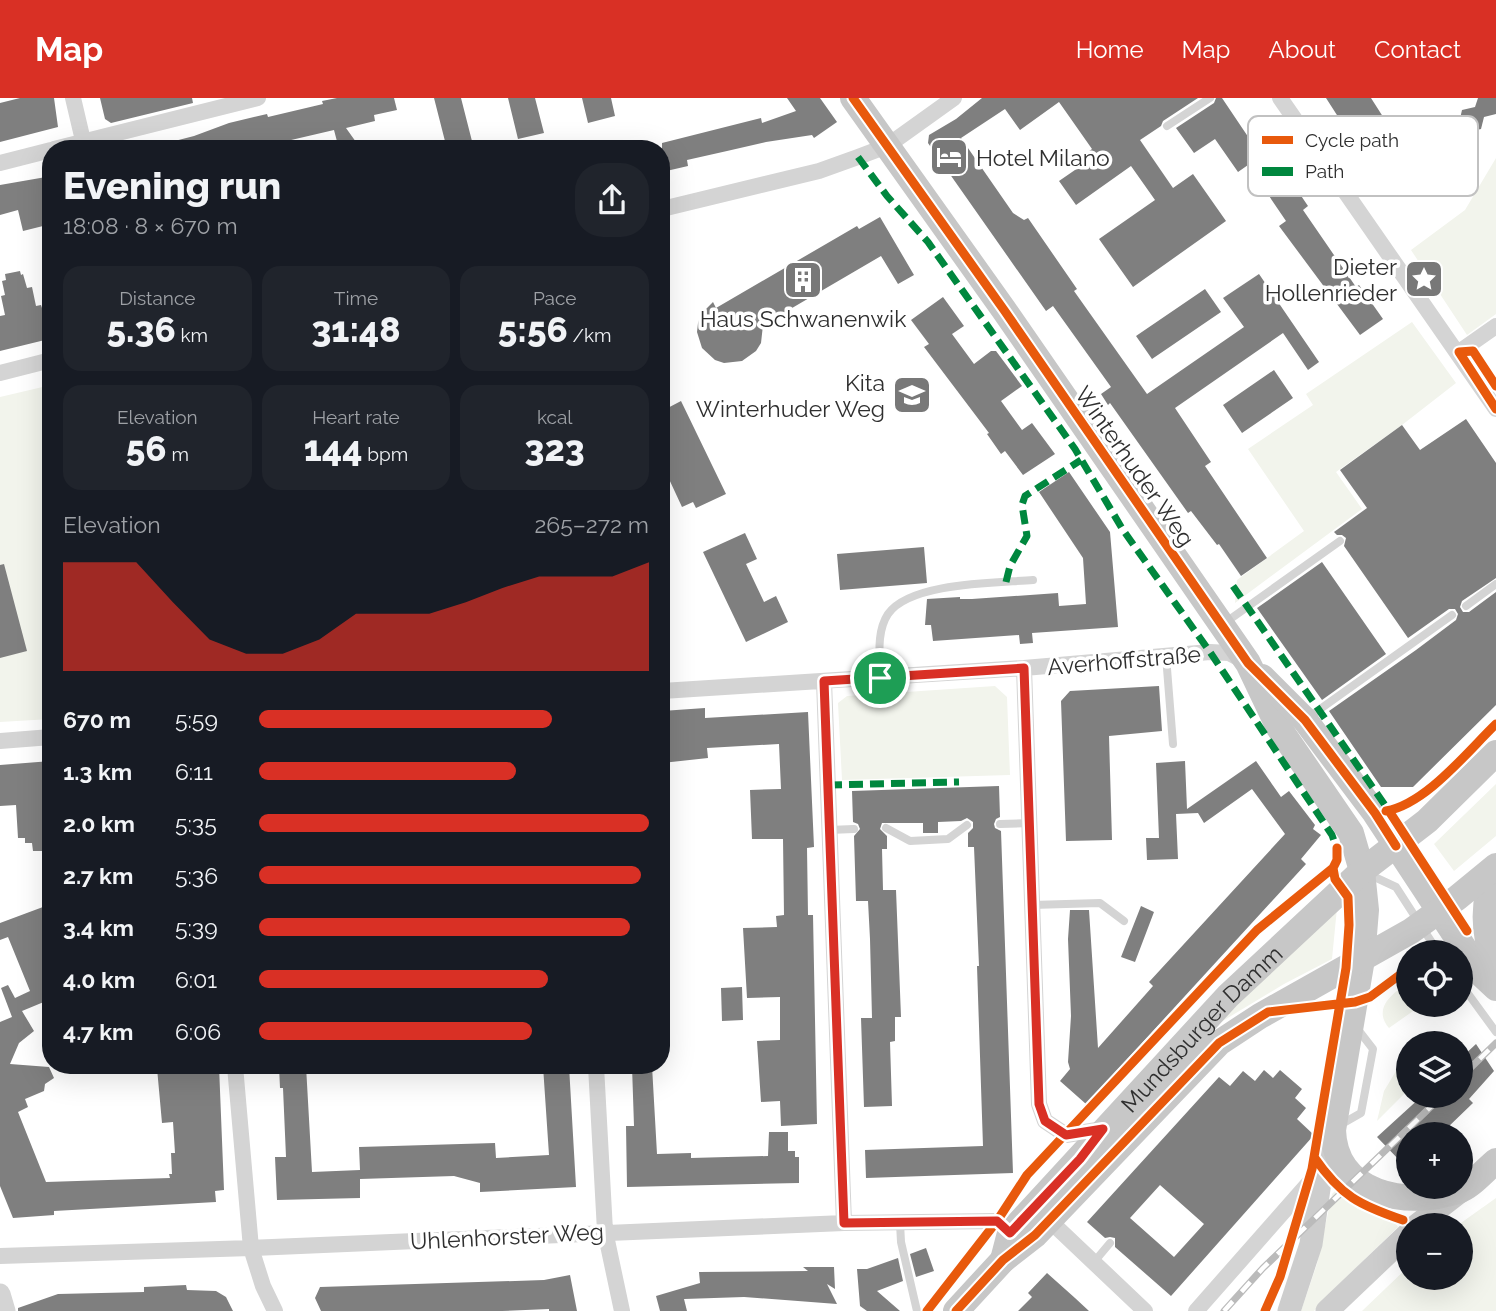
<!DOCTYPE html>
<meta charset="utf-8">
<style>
:root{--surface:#171b24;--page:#20242c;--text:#f1f3f6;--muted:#9ea1a6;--accent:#d93025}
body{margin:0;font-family:Raleway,sans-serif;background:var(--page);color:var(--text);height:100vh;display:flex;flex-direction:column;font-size:26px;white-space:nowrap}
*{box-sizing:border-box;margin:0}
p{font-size:23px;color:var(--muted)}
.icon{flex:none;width:38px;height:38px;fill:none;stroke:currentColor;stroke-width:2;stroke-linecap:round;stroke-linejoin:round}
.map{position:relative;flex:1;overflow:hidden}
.side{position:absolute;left:42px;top:42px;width:628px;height:934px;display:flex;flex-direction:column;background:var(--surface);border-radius:28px;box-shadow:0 7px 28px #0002}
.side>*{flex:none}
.buttons{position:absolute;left:1396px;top:842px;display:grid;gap:14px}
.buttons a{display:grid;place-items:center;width:77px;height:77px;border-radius:50%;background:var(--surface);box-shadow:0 7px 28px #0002;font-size:35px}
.pin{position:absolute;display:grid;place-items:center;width:60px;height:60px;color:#fff;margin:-30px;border:4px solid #fff;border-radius:50%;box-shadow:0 2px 7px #0007}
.round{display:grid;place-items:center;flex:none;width:74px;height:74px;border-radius:28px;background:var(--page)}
.headline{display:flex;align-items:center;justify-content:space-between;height:119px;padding:0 21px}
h1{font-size:38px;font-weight:800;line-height:52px}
.stats{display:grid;grid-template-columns:repeat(3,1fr);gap:10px;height:119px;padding:7px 21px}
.stats div{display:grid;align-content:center;border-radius:18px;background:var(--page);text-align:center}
.stats b{font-size:35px;font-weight:800}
.stats small{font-size:19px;font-weight:400}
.stats p{font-size:19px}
.chart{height:196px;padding:14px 21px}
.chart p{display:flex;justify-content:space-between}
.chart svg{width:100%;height:126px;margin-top:7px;fill:var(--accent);opacity:.7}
ul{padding:0 21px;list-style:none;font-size:23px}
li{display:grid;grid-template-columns:112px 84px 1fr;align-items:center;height:52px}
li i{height:18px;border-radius:9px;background:var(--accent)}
header{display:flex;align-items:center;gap:42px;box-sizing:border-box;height:98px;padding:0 35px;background:var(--accent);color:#fff}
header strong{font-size:33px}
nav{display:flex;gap:38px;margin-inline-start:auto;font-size:24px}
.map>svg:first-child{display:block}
.green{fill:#f2f4ec}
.building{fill:#7f7f7f;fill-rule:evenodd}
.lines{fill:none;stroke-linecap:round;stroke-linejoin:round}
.service{stroke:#d4d4d4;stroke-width:8}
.minor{stroke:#d4d4d4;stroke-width:16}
.tertiary{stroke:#d4d4d4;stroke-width:21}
.secondary{stroke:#cdcdcd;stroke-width:23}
.primary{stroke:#c7c7c7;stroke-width:26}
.rail-casing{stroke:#bbb;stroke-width:7}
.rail{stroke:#fff;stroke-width:4.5;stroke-dasharray:13;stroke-linecap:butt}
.quiet{stroke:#00873e;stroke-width:7;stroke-dasharray:14 7;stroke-linecap:butt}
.cycleway-casing{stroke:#fff;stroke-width:13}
.cycleway{stroke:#e8590c;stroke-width:9}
.route-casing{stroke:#fff;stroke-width:14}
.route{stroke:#d93025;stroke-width:9}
.labels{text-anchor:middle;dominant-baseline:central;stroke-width:7;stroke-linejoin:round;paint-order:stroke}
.poi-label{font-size:23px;fill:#2f2f2f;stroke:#fff;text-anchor:end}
.street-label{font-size:23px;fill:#2f2f2f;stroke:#fff}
.key{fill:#fff;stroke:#c1c1c1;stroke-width:2}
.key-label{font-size:19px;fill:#2f2f2f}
</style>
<header>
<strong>Map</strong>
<nav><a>Home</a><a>Map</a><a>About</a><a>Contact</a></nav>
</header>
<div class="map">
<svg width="1496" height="1213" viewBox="0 0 1496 1213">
<rect width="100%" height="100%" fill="#fff"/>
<path class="green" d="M 1496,60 L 1496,216 L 1467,237 L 1411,152 L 1465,112 Z
M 1412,224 L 1456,285 L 1402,327 L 1336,374 L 1362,411 L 1235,505 L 1237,482 L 1304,433 L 1248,351 L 1313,307 L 1306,296 Z
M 51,287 L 51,621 L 0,624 L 0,299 Z
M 995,588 L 1007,599 L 1010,677 L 842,682 L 838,605 L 847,598 Z
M 1496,686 L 1496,738 L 1454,773 L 1434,746 Z
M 1337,810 L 1332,861 L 1284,886 L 1221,924 L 1274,866 Z
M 1398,892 L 1409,901 L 1409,906 L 1414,907 L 1416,911 L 1389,930 C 1376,915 1385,902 1398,892 Z
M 1399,968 L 1409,979 L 1409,991 L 1377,1023 L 1384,993 Z
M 1336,1092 L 1358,1111 L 1396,1126 L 1398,1129 L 1336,1189 L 1314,1213 L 1301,1213 L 1317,1166 L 1332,1096 Z
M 1496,1100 L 1496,1213 L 1362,1213 L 1409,1168 L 1409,1180 L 1461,1180 L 1461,1127 L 1458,1127 Z"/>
<path class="building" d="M 20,0 L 54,0 L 58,29 L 0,44 L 0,5 Z
M 100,0 L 192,0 L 193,5 L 111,25 L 105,21 Z
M 337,0 L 394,0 L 397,12 L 374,17 L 375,23 L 346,30 L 361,51 L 339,51 L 334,32 L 274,46 L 273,42 L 234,51 L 163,51 L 163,46 L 194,38 L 229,25 L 267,16 L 268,19 L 323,6 L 322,3 Z
M 434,0 L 461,0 L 474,51 L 447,51 Z
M 508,0 L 535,0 L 544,35 L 518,41 Z
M 582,0 L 611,0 L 615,18 L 588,25 Z
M 787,0 L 820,0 L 837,24 L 814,40 L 812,37 L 766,44 L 727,53 L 687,62 L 688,68 L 662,74 L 662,45 L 761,20 L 762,25 L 796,13 Z
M 982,0 L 1198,0 L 1163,23 L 1161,28 L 1140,42 L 1173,90 L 1193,76 L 1226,123 L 1133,189 L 1099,141 L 1155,102 L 1131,68 L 1076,107 L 1059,83 L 1088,63 L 1084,57 L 1092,51 L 1059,4 L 1020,32 L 1005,11 L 961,40 L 1013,115 L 1024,122 L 1028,120 L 1077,191 L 1074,193 L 1147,296 L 1244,229 L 1223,200 L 1259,176 L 1319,264 L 1308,272 L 1283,235 L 1175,310 L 1211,364 L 1205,368 L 1267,460 L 1241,478 L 1219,446 L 1217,447 L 1191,413 L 1188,415 L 1110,305 L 1108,307 L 1101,296 L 1111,289 L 1053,208 L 1046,213 L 928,45 L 929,37 L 956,21 Z
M 1216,0 L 1222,0 L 1261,58 L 1270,52 L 1308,108 L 1303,112 L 1356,189 L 1359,187 L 1383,221 L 1360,237 L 1279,128 L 1286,123 L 1248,67 L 1238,74 L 1215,41 L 1194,55 L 1176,30 L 1214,5 Z
M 1326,0 L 1371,0 L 1394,36 L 1378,46 L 1389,63 L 1367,77 L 1356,59 L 1362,56 Z
M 1478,0 L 1496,0 L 1496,16 L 1484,19 L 1481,31 L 1468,34 L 1463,49 L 1472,58 L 1469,70 L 1456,74 L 1447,64 L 1451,52 L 1441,42 L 1445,28 L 1459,25 L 1462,12 L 1475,9 Z
M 46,79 L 51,79 L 51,126 L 23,133 L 18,112 L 0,117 L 0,87 Z
M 880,119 L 914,177 L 898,186 L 881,158 L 763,227 L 761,245 L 756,253 L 742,263 L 724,265 L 715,262 L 702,250 L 697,234 L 698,225 L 701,216 L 713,204 L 716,210 L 857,128 L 859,131 Z
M 20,173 L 21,177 L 23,176 L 27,190 L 32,189 L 36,208 L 41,207 L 42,210 L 51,208 L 51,236 L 48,237 L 49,241 L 0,253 L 0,218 L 5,217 L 1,198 L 5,197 L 2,183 L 6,182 L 5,176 Z
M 1205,191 L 1221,214 L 1152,261 L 1136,238 Z
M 943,199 L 964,228 L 952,236 L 974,266 L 991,253 L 996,253 L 1022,288 L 1001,303 L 1022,332 L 1032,325 L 1055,356 L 1023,377 L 1005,353 L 1001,356 L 987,336 L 989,335 L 924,249 L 929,246 L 911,222 Z
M 1274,272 L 1293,300 L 1242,335 L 1223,307 Z
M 681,303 L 726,396 L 696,410 L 693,404 L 682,409 L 662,366 L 662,313 Z
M 1466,321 L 1496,365 L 1496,480 L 1462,503 L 1460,509 L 1463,514 L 1469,514 L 1496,494 L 1496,607 L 1413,689 L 1381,689 L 1329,613 L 1416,552 L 1456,522 L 1458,516 L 1455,511 L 1449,511 L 1408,540 L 1344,448 L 1346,440 L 1342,437 L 1337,437 L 1334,434 L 1367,410 L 1340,372 L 1402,327 L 1420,352 Z
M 1069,374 L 1110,434 L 1118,529 L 1032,535 L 1033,545 L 1020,546 L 1019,537 L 933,543 L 931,527 L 925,527 L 927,501 L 960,499 L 960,501 L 972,501 L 1058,495 L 1059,508 L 1086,506 L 1083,460 L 1039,394 Z
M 745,435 L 757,461 L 746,466 L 764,504 L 776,498 L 788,524 L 746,544 L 703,454 Z
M 924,449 L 927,485 L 840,492 L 837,456 Z
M 1322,464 L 1386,556 L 1322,602 L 1257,510 Z
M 4,466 L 27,553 L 0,560 L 0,467 Z
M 1159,588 L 1162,633 L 1109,638 L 1112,742 L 1066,743 L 1061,603 L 1070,593 Z
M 705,610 L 705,620 L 808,614 L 814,749 L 807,750 L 808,817 L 813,817 L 817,1026 L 781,1028 L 780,1003 L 761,1004 L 757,943 L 780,942 L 780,899 L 747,900 L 743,830 L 777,829 L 776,818 L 784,817 L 783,741 L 752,741 L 750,692 L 781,691 L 779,646 L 707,650 L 708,660 L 662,665 L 662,613 Z
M 51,663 L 51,714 L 46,715 L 47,732 L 44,732 L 45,753 L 33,753 L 32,745 L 25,745 L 25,740 L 18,740 L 16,707 L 0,708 L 0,667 Z
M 1185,663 L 1187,711 L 1256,663 L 1281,699 L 1289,693 L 1315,727 L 1313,731 L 1321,737 L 1301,761 L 1306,766 L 1086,1006 L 1060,983 L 1070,971 L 1068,964 L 1071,918 L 1068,841 L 1070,812 L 1089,812 L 1098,950 L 1153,888 L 1149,884 L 1285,736 L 1252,691 L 1204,725 L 1198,715 L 1176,716 L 1178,761 L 1147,762 L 1146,740 L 1159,740 L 1156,665 Z
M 999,688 L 1000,719 L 996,721 L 994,726 L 995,730 L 1001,733 L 1013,1075 L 866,1080 L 865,1052 L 983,1048 L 977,868 L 979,868 L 974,749 L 968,749 L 968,735 L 973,730 L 973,724 L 967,720 L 961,723 L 938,724 L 938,735 L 923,735 L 923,725 L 882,725 L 880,731 L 887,738 L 887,751 L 882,751 L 883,792 L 896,792 L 901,919 L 895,919 L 895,943 L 890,944 L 892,1008 L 864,1009 L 861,920 L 872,920 L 870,841 L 868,803 L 856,803 L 854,738 L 860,731 L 858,726 L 853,724 L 852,693 Z
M 51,806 L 51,901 L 22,913 L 34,933 L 19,945 L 10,966 L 49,969 L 54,980 L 45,986 L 44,993 L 25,1001 L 28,1009 L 18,1014 L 46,1084 L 170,1080 L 169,1076 L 172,1076 L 171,1055 L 175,1055 L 173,1024 L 162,1025 L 157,970 L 219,968 L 224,1092 L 215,1093 L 216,1104 L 54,1113 L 54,1117 L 13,1120 L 0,1088 L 0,924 L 12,919 L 1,890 L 8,887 L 15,900 L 30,893 L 8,839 L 0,842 L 0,825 Z
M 1141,808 L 1154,814 L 1135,864 L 1121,859 Z
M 742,889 L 743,922 L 722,923 L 721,890 Z
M 1476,946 L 1494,973 L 1469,1001 L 1473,1005 L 1446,1031 L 1441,1027 L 1432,1036 L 1409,1036 L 1409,1058 L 1402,1065 L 1377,1039 L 1422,998 L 1461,998 L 1461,960 Z
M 279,968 L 306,968 L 312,1074 L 360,1072 L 359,1049 L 495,1045 L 496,1060 L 549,1057 L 543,968 L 569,968 L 576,1089 L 480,1094 L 480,1085 L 454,1078 L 360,1081 L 360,1100 L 277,1102 L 275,1059 L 286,1059 L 283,990 L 280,990 Z
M 632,968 L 652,968 L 657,1056 L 691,1055 L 691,1060 L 768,1058 L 769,1034 L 788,1034 L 788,1053 L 795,1053 L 795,1059 L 799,1059 L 799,1085 L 627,1089 L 626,1028 L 634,1028 Z
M 1264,972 L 1273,980 L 1280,972 L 1302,991 L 1295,1000 L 1306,1010 L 1297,1021 L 1314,1037 L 1171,1198 L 1115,1149 L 1115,1140 L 1110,1139 L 1105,1140 L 1087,1124 L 1219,979 L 1230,988 L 1243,973 L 1255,983 ZM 1160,1087 L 1204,1126 L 1174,1159 L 1130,1120 Z
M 926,1150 L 934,1173 L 916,1179 L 910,1156 Z
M 898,1160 L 903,1183 L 877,1193 L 900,1213 L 867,1213 L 860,1208 L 857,1171 L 867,1171 Z
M 803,1169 L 834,1169 L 835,1191 L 827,1186 L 837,1206 L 744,1199 L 684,1201 L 687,1213 L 660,1213 L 656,1198 L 700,1185 L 699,1174 L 808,1173 Z
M 1047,1175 L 1075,1200 L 1089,1213 L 1018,1213 L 1032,1199 L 1028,1195 Z
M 570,1177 L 577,1213 L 549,1213 L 549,1211 L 502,1213 L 321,1213 L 315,1200 L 320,1189 L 544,1182 Z
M 186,1187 L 187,1192 L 216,1193 L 226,1199 L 233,1213 L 18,1213 L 18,1210 L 58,1196 L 144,1194 L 144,1189 Z"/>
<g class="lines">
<path class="service" d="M 1167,28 L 1210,0
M 1466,508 L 1496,486
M 1226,524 L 1340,443
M 1166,558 L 1173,646
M 880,580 C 880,560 876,534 888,516 C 910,484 997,485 1033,482
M 1309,619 L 1452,517
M 1000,726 L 1029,725
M 886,730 L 910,743 L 948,741 L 967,727
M 829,732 L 854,731
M 1368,776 L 1396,789 L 1438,854
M 1032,807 L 1100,805 L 1124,823
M 1461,886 L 1496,934
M 1340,1027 L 1361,1015 L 1373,951 L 1356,929
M 900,1125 L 901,1144 L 917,1213
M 1094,1164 L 1110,1145"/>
<path class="minor" d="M 73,0 L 85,51
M 1280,0 L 1496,311
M 54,51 L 258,0
M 0,65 L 51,52
M 662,111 L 819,73 L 858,59 L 887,48 L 954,0
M 1459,254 L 1496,228
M 0,275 L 51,262
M 1024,570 L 1039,1006 L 1045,1023 L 1066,1037 L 1103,1031
M 824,583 L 844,1125
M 662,593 L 1024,570 L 1210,554 L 1229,555 L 1244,563
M 0,643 L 51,639
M 235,968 L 251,1150 L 263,1188 L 275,1213
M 596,968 L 605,1133 L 622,1213
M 1049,1122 L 1145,1213
M 0,1158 L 251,1150 L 844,1125 L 997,1123 L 1010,1135
M 1196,1213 L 1322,1070"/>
<path class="tertiary" d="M 0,1196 L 5,1213"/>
<path class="secondary" d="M 1417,1127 L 1461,1093
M 1289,1213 L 1311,1146 L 1322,1070 L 1333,1032
M 1327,1213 L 1409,1135"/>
<g class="primary">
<path d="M 853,0 L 1004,212 L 1248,565 L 1279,630 L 1351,735 L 1362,773 L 1366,812 L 1362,861 L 1333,1032 C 1335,1097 1407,1110 1458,1093 C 1471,1089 1485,1072 1496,1063"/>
<path d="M 1262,579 L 1305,622 L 1375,715 L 1481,876 L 1496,890"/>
<path d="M 1496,773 C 1481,804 1484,839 1496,871"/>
<path id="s1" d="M 1003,1162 L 1010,1135 L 1228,898 L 1362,773 L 1427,723 L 1496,655"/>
<path d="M 956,1213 L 1003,1162 L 1035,1137 L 1219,945 L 1260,918 L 1411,833 L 1457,800 L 1496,768"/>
</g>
<defs>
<path id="rail" d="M 1461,979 L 1496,945
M 1224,1213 L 1263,1170 L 1442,998"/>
</defs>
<use href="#rail" class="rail-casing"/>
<use href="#rail" class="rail"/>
<path class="quiet" d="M 858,59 L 887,98 L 928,144 L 1075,351 L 1123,432 L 1210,554 L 1332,737 L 1338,755
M 1006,484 L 1010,468 L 1027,438 L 1022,407 L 1025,398 L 1081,362
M 1233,488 L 1389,713
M 828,687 L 959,684"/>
<defs>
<path id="cycleway" d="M 853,0 L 1004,212 L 1248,565 L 1305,622 L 1375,715 L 1396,748
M 1496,288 L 1473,253 L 1459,254 L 1496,311
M 1386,713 C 1426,706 1467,654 1496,626
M 1389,713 L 1467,833
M 1314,1059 C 1341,1098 1359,1107 1403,1122
M 927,1213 L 997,1123 L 1027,1077 L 1257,832 L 1333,770 L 1337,762 L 1337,750
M 956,1213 L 1003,1162 L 1035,1137 L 1219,945 L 1268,914 L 1355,904 L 1370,899 L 1409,870
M 1265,1213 L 1280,1179 L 1312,1071 L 1346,870 L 1349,827 L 1348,799 L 1335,781 L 1333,770"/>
</defs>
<use href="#cycleway" class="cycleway-casing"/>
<use href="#cycleway" class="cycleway"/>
</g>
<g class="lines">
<defs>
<path id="route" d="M 1024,570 L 1039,1006 L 1045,1023 L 1066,1037 L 1103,1031 L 1080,1061 L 1010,1135 L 997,1123 L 844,1125 L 824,583 Z"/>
</defs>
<use href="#route" class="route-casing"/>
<use href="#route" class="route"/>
</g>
<defs>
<symbol id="hotel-square" viewBox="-11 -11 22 22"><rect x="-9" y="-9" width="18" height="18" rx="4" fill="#787878" stroke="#fff"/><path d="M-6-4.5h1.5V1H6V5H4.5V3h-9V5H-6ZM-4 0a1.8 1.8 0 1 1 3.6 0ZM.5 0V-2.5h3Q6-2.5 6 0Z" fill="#fff"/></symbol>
<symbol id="sight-square" viewBox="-11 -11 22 22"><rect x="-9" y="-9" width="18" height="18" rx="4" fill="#787878" stroke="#fff"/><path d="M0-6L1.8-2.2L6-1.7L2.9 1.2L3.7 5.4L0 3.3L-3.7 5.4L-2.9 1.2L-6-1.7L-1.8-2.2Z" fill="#fff"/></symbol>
<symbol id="building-square" viewBox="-11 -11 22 22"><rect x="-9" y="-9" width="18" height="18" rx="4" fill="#787878" stroke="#fff"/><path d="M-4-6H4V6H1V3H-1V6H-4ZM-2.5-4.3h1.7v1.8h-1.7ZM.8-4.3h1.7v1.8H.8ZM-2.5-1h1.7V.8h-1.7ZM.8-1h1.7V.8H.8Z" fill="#fff"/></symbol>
<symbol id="school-square" viewBox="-11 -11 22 22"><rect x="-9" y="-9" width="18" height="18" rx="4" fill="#787878" stroke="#fff"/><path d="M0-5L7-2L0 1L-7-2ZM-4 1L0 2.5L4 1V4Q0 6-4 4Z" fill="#fff"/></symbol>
</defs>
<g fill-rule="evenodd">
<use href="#hotel-square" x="927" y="37" width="44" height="44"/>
<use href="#sight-square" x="1402" y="159" width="44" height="44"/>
<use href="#building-square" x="781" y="160" width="44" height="44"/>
<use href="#school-square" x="890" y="275" width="44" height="44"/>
</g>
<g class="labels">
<g class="poi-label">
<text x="976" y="59" text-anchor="start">Hotel Milano</text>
<text x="1397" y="168">Dieter<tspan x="1397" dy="26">Hollenrieder</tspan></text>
<text x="803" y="220" text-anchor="middle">Haus Schwanenwik</text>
<text x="885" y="284">Kita<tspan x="885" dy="26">Winterhuder Weg</tspan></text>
</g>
<g class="street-label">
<text transform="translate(1135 368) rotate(55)">Winterhuder Weg</text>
<text transform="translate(1124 562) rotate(-5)">Averhoffstraße</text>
<text stroke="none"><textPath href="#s1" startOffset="308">Mundsburger Damm</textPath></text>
<text transform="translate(507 1138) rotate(-3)">Uhlenhorster Weg</text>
</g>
</g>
<rect x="1248" y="18" width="230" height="80" rx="10" class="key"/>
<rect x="1262" y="38" width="31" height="8" fill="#e8590c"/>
<rect x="1262" y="69" width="31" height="9" fill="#00873e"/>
<g class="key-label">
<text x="1305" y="49">Cycle path</text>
<text x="1305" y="80">Path</text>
</g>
</svg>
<div class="buttons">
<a><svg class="icon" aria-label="locate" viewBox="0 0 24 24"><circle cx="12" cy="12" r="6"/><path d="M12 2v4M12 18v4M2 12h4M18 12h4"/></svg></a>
<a><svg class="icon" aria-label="layers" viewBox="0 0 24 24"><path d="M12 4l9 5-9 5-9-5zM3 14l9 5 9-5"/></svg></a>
<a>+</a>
<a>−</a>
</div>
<div class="pin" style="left:880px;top:580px;background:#1e9e55"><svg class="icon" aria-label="arrive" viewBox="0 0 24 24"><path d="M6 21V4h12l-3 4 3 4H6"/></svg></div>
<section class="side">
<div class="headline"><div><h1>Evening run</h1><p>18:08 · 8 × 670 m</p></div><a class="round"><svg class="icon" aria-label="share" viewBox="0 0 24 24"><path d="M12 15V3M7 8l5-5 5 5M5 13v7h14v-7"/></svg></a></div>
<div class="stats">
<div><p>Distance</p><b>5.36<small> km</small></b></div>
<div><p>Time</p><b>31:48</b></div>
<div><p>Pace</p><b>5:56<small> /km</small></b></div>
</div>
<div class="stats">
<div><p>Elevation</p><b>56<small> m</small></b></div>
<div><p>Heart rate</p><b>144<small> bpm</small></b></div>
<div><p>kcal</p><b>323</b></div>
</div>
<div class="chart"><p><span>Elevation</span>265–272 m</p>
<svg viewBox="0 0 160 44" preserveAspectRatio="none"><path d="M0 44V6L10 6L20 6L30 20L40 33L50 38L60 38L70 33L80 24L90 24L100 24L110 20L120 15L130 11L140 11L150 11L160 6V44z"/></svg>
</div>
<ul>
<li><b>670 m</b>5:59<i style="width:75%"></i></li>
<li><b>1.3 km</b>6:11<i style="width:66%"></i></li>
<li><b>2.0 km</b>5:35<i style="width:100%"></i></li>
<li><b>2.7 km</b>5:36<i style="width:98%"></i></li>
<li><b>3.4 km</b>5:39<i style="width:95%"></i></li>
<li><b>4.0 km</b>6:01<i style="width:74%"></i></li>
<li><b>4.7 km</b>6:06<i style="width:70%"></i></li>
</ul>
</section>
</div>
